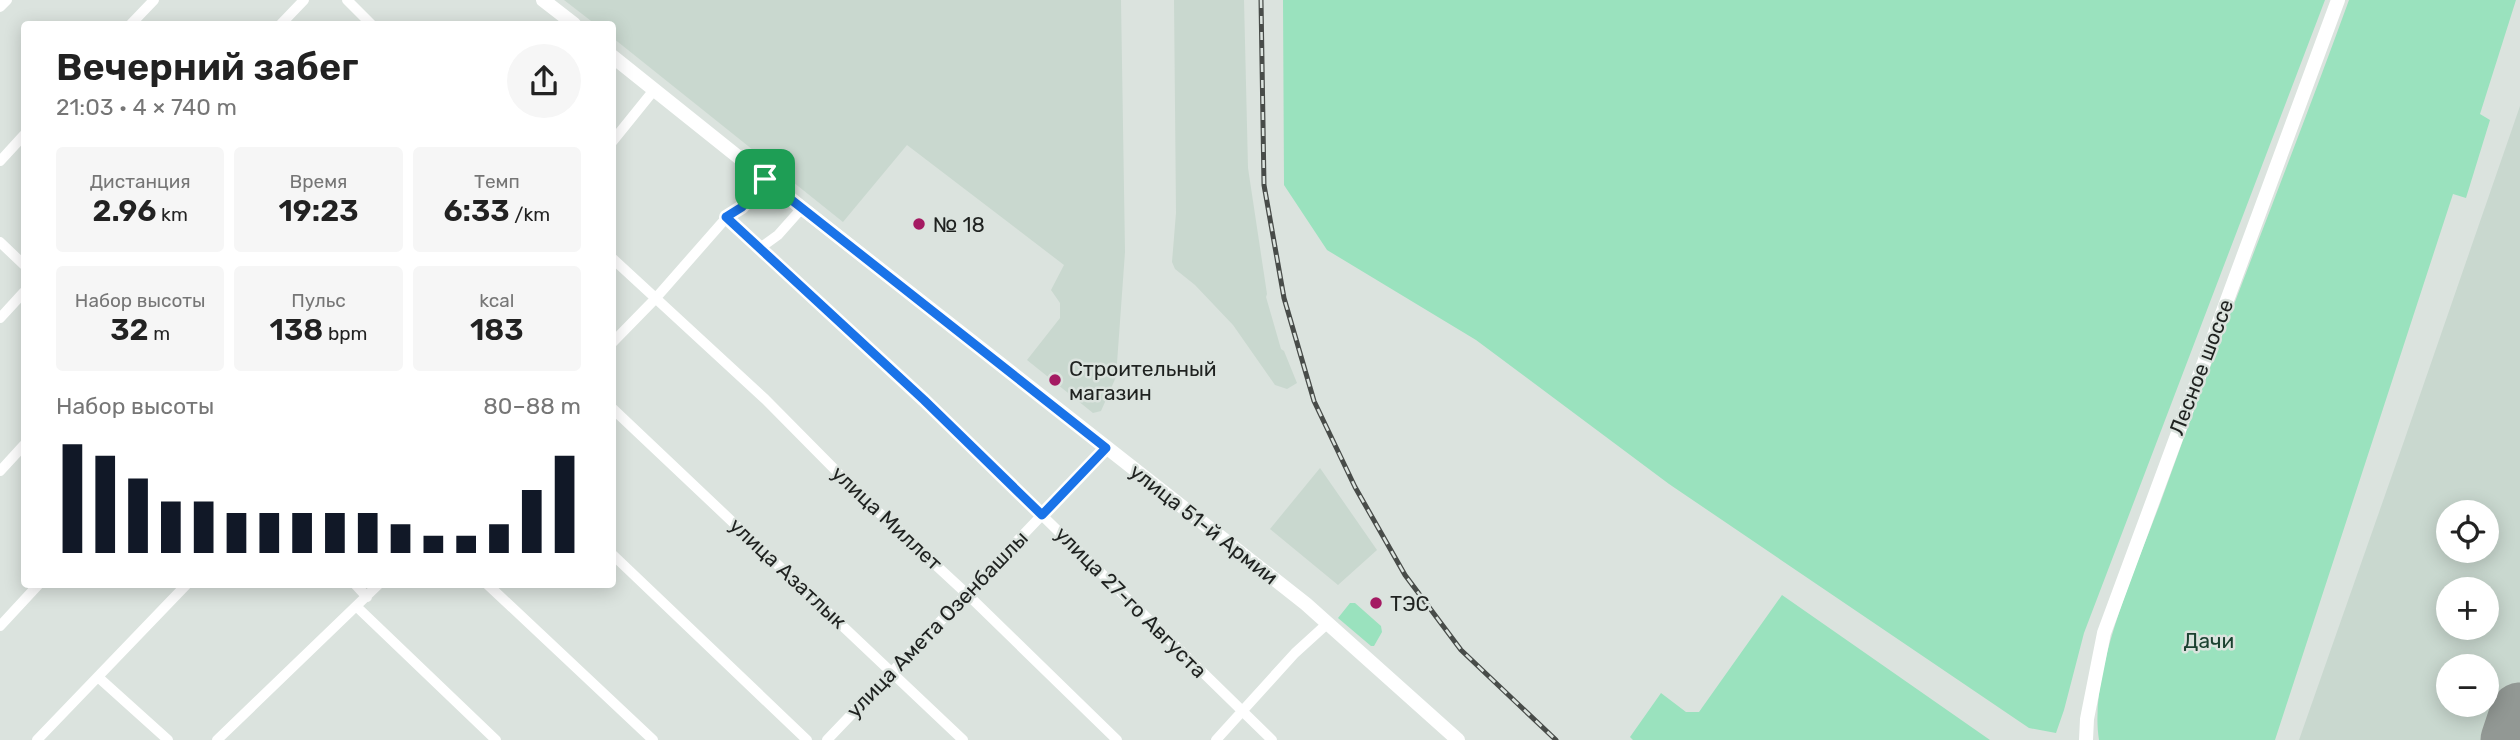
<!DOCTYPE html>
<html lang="ru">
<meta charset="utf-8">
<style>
:root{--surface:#fff;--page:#f6f6f6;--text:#222;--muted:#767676;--accent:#111827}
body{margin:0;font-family:Rubik,sans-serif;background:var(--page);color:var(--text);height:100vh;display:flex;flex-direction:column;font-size:26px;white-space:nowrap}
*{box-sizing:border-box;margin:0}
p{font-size:23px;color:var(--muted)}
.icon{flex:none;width:38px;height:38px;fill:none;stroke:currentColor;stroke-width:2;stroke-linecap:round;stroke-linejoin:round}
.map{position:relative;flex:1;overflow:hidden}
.details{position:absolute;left:21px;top:21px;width:595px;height:567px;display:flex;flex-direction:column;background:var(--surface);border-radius:7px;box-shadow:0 4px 18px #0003}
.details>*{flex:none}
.tools{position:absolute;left:2436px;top:500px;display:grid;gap:14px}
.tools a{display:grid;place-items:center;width:63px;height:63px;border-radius:50%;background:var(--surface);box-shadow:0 4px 18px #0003;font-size:35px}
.pin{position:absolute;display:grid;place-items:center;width:60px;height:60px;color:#fff;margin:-30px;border-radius:14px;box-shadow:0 4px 10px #0006}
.round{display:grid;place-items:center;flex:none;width:74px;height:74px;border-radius:37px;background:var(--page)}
.overview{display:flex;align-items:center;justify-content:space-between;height:119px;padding:0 35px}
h1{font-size:38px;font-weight:600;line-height:52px}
.figures{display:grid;grid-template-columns:repeat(3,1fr);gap:10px;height:119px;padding:7px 35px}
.figures div{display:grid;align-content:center;border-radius:7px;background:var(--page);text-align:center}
.figures b{font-size:30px;font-weight:600}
.figures small{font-size:19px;font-weight:400}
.figures p{font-size:19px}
.chart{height:196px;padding:14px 35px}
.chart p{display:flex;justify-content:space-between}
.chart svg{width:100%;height:126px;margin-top:7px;stroke:var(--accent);stroke-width:6}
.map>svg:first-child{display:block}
.built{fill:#c9d8cf;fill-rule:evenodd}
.green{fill:#9ae2be}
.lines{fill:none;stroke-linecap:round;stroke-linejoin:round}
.runway{stroke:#929894;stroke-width:61}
.minor{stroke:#fff;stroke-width:10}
.secondary{stroke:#fff;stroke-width:14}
.rail-casing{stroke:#484c49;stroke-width:5}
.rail{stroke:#dbe3de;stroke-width:2.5;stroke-dasharray:8;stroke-linecap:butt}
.route-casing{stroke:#fff;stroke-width:14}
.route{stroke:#1a73e8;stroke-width:9}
.poi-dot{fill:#a41a62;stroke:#dbe3de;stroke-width:2.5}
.labels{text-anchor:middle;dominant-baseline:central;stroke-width:5;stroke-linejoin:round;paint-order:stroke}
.poi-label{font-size:21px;fill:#1f2220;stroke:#dbe3de;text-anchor:start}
.street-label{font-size:21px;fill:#1f2220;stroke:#dbe3de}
.park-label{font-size:21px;fill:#1b4130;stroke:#dbe3de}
</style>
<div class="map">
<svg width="2520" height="740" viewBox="0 0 2520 740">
<rect width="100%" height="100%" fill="#dbe3de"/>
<path class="built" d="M 564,0 L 1121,0 L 1125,252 L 1116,377 L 1101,411 L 1093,413 L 1027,360 L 1060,318 L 1060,303 L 1051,290 L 1064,265 L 907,145 L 843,222 L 613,38 L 612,24 L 595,24 Z
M 1174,0 L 1244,0 L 1248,168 L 1267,294 L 1266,297 L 1281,349 L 1284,351 L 1297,383 L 1287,389 L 1275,385 L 1233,325 L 1195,285 L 1175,269 L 1172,262 L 1176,213 Z
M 2520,106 L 2520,740 L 2299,740 L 2403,444 ZM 2448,513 L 2487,513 L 2487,551 L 2448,551 ZM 2448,590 L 2487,590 L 2487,628 L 2448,628 ZM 2448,667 L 2487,667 L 2487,705 L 2448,705 Z
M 1320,468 L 1377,550 L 1338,585 L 1270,529 Z"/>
<path class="green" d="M 1283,0 L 2325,0 L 2084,633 L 2064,710 L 2056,733 L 2029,728 L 1669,484 L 1476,340 L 1327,250 L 1284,185 Z
M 2349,0 L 2516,0 L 2480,114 L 2490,120 L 2466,198 L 2453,194 L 2275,740 L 2099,740 C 2088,672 2137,566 2161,501 C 2221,333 2288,168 2349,0 Z
M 1782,595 L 1990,740 L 1633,740 L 1630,737 L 1661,693 L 1686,712 L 1699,712 Z
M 1350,603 L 1355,603 L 1381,626 L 1382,632 L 1374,646 L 1371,646 L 1338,618 Z"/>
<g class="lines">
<path class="runway" d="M 2511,740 L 2520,713"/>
<path class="minor" d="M 347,0 L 371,24
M 0,7 L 7,0
M 131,24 L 154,0
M 281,24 L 304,0
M 612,142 L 654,90
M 0,161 L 24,135
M 727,217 L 924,400 L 1272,740
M 0,242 L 24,265
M 760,248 L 778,235 L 802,208
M 612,258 L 765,399 L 860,495 L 967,594 L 1117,740
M 0,318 L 24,292
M 612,343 L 655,299 L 727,217 L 742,207 L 765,179
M 612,408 L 963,740
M 0,471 L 24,445
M 612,554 L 807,740
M 355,584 L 367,597
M 487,584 L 653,740
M 357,607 L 496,740
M 0,626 L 39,584
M 98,677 L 168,740
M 37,740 L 187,584
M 217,740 L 379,584
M 827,740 L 1106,448
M 1216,740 L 1295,653 L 1328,623"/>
<path class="secondary" d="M 543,0 L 574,24
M 612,56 L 802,208 L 1306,604 L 1458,740
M 2086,740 L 2087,719 L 2104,633 L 2338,0"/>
<defs>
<path id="rail" d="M 1261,0 L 1264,185 L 1284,298 L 1314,401 L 1355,487 L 1405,575 L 1461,650 L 1556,740"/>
</defs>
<use href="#rail" class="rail-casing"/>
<use href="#rail" class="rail"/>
</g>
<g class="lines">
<defs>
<path id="route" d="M 765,179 L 1106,448 L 1042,515 L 924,400 L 726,217 L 742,207 Z"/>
</defs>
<use href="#route" class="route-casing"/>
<use href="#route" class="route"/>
</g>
<g class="poi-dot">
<circle cx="919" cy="224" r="7"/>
<circle cx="1055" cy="380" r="7"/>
<circle cx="1376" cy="603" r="7"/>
</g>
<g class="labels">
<g class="poi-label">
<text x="933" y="224">№ 18</text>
<text x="1069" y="368">Строительный<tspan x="1069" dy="24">магазин</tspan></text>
<text x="1390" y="603">ТЭС</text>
</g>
<g class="street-label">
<text transform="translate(2201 367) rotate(-69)">Лесное шоссе</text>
<text transform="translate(887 518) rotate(43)">улица Миллет</text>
<text transform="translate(1204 524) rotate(38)">улица 51-й Армии</text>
<text transform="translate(788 573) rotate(43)">улица Азатлык</text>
<text transform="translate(1131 602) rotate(45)">улица 27-го Августа</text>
<text transform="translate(937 624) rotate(-46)">улица Амета Озенбашлы</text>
</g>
<g class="park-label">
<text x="2209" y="640">Дачи</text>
</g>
</g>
</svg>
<div class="tools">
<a><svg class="icon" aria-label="locate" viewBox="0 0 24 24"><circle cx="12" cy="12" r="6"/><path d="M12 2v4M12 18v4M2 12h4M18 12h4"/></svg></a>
<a>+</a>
<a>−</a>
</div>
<div class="pin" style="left:765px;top:179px;background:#1e9e55"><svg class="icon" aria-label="arrive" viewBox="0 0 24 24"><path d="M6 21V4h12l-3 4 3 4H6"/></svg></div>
<section class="details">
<div class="overview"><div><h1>Вечерний забег</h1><p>21:03 · 4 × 740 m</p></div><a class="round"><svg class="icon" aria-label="share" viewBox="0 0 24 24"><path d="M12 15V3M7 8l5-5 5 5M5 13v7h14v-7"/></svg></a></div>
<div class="figures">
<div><p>Дистанция</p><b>2.96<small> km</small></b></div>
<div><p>Время</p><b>19:23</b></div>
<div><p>Темп</p><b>6:33<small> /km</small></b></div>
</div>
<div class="figures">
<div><p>Набор высоты</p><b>32<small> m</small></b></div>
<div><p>Пульс</p><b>138<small> bpm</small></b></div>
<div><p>kcal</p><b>183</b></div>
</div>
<div class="chart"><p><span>Набор высоты</span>80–88 m</p>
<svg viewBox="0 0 160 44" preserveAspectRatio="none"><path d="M5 44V6M15 44V10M25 44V18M35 44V26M45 44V26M55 44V30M65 44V30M75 44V30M85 44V30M95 44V30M105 44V34M115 44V38M125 44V38M135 44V34M145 44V22M155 44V10"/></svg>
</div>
</section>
</div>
